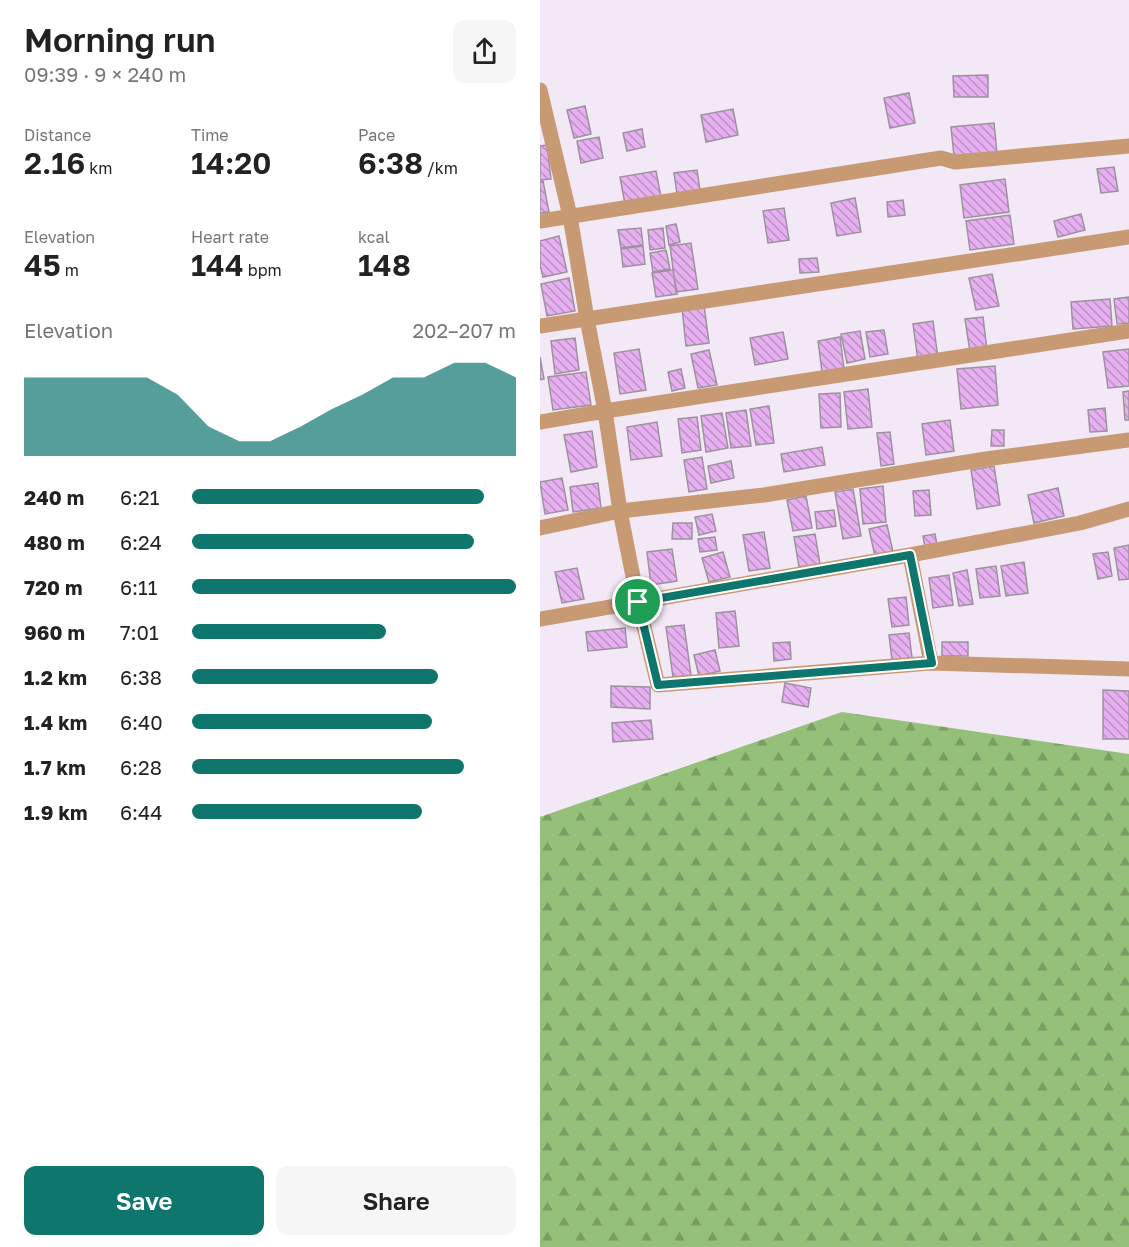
<!DOCTYPE html>
<meta charset="utf-8">
<style>
:root{--surface:#fff;--page:#f6f6f6;--text:#222;--muted:#767676;--accent:#0f766e}
body{margin:0;font-family:"Golos Text",sans-serif;background:var(--page);color:var(--text);height:100vh;display:flex;flex-direction:column;font-size:22px;white-space:nowrap}
*{box-sizing:border-box;margin:0}
p{font-size:20px;color:var(--muted)}
.icon{flex:none;width:33px;height:33px;fill:none;stroke:currentColor;stroke-width:2;stroke-linecap:round;stroke-linejoin:round}
.map{position:relative;flex:1;overflow:hidden}
.drawer{display:flex;flex-direction:column;background:var(--surface);width:540px}
.drawer>*{flex:none}
.pin{position:absolute;display:grid;place-items:center;width:51px;height:51px;color:#fff;margin:-26px;border:3px solid #fff;border-radius:50%;box-shadow:0 2px 6px #0007}
.round{display:grid;place-items:center;flex:none;width:63px;height:63px;border-radius:12px;background:var(--page)}
.headline{display:flex;align-items:center;justify-content:space-between;height:102px;padding:0 24px}
h1{font-size:33px;font-weight:600;line-height:45px}
.metrics{display:grid;grid-template-columns:repeat(3,1fr);gap:9px;height:102px;padding:6px 24px}
.metrics div{display:grid;align-content:center}
.metrics b{font-size:30px;font-weight:600}
.metrics small{font-size:16px;font-weight:400}
.metrics p{font-size:16px}
.chart{height:168px;padding:12px 24px}
.chart p{display:flex;justify-content:space-between}
.chart svg{width:100%;height:108px;margin-top:6px;fill:var(--accent);opacity:.7}
.button{display:flex;gap:12px;margin-top:auto;padding:12px 24px}
.button a{flex:1;height:69px;border-radius:12px;background:var(--accent);color:#fff;font-size:24px;font-weight:600;line-height:69px;text-align:center}
.button a+a{background:var(--page);color:var(--text)}
ul{padding:0 24px;list-style:none;font-size:20px}
li{display:grid;grid-template-columns:96px 72px 1fr;align-items:center;height:45px}
li i{height:15px;border-radius:8px;background:var(--accent)}
main{display:flex;flex:1;min-height:0}
.map>svg:first-child{display:block}
.forest{fill:url(#forest-firs)}
.building{fill:url(#building-back-hatch);stroke:#9c929e;stroke-width:1.5}
.lines{fill:none;stroke-linecap:round;stroke-linejoin:round}
.minor{stroke:#c89a74;stroke-width:15}
.route-casing{stroke:#fff;stroke-width:12}
.route{stroke:#0f766e;stroke-width:8}
</style>
<main>
<section class="drawer">
<div class="headline"><div><h1>Morning run</h1><p>09:39 · 9 × 240 m</p></div><a class="round"><svg class="icon" aria-label="share" viewBox="0 0 24 24"><path d="M12 15V3M7 8l5-5 5 5M5 13v7h14v-7"/></svg></a></div>
<div class="metrics">
<div><p>Distance</p><b>2.16<small> km</small></b></div>
<div><p>Time</p><b>14:20</b></div>
<div><p>Pace</p><b>6:38<small> /km</small></b></div>
</div>
<div class="metrics">
<div><p>Elevation</p><b>45<small> m</small></b></div>
<div><p>Heart rate</p><b>144<small> bpm</small></b></div>
<div><p>kcal</p><b>148</b></div>
</div>
<div class="chart"><p><span>Elevation</span>202–207 m</p>
<svg viewBox="0 0 160 44" preserveAspectRatio="none"><path d="M0 44V12L10 12L20 12L30 12L40 12L50 19L60 32L70 38L80 38L90 32L100 25L110 19L120 12L130 12L140 6L150 6L160 12V44z"/></svg>
</div>
<ul>
<li><b>240 m</b>6:21<i style="width:90%"></i></li>
<li><b>480 m</b>6:24<i style="width:87%"></i></li>
<li><b>720 m</b>6:11<i style="width:100%"></i></li>
<li><b>960 m</b>7:01<i style="width:60%"></i></li>
<li><b>1.2 km</b>6:38<i style="width:76%"></i></li>
<li><b>1.4 km</b>6:40<i style="width:74%"></i></li>
<li><b>1.7 km</b>6:28<i style="width:84%"></i></li>
<li><b>1.9 km</b>6:44<i style="width:71%"></i></li>
</ul>
<div class="button"><a>Save</a><a>Share</a></div>
</section>
<div class="map">
<svg width="589" height="1247" viewBox="0 0 589 1247">
<defs>
<pattern id="forest-firs" width="22" height="20" patternUnits="userSpaceOnUse" patternTransform="scale(1.5)"><rect width="22" height="20" fill="#95c079"/><path d="M5 1l3.5 6h-7zM16 11l3.5 6h-7z" fill="#7a9d64"/></pattern>
<pattern id="building-back-hatch" width="6" height="6" patternUnits="userSpaceOnUse" patternTransform="scale(1.5)"><rect width="6" height="6" fill="#e7b0f1"/><path d="M-1 5l2 2M0 0l6 6M5-1l2 2" fill="none" stroke="#bc90c4"/></pattern>
</defs>
<rect width="100%" height="100%" fill="#f3e8f5"/>
<path class="forest" d="M 302,712 L 589,754 L 589,1247 L 0,1247 L 0,817 Z"/>
<path class="building" d="M 448,75 L 448,97 L 414,97 L 413,76 Z
M 369,93 L 375,123 L 350,128 L 344,98 Z
M 45,106 L 51,134 L 34,138 L 27,110 Z
M 193,109 L 198,135 L 166,142 L 161,115 Z
M 454,123 L 457,153 L 414,156 L 411,127 Z
M 102,129 L 105,147 L 87,151 L 83,133 Z
M 59,137 L 63,158 L 41,163 L 37,141 Z
M 7,145 L 11,179 L 0,180 L 0,146 Z
M 574,167 L 578,191 L 561,193 L 557,169 Z
M 157,170 L 160,190 L 137,194 L 134,173 Z
M 116,171 L 121,197 L 85,204 L 80,177 Z
M 465,179 L 469,212 L 424,218 L 420,185 Z
M 3,181 L 9,212 L 0,213 L 0,182 Z
M 315,198 L 321,232 L 297,236 L 291,203 Z
M 363,200 L 365,215 L 348,217 L 347,202 Z
M 244,208 L 249,240 L 228,243 L 223,211 Z
M 541,214 L 545,230 L 518,237 L 514,221 Z
M 470,215 L 474,244 L 430,250 L 426,221 Z
M 136,224 L 140,242 L 129,245 L 126,226 Z
M 101,228 L 103,245 L 81,248 L 78,230 Z
M 123,228 L 125,248 L 110,250 L 108,230 Z
M 19,236 L 27,272 L 3,277 L 0,265 L 0,241 Z
M 151,243 L 158,289 L 136,292 L 130,246 Z
M 103,246 L 105,264 L 83,267 L 81,249 Z
M 126,250 L 130,269 L 113,272 L 110,253 Z
M 277,258 L 279,272 L 260,273 L 259,259 Z
M 133,270 L 137,294 L 116,297 L 112,273 Z
M 452,274 L 459,306 L 436,310 L 429,278 Z
M 29,278 L 35,311 L 7,316 L 1,284 Z
M 589,297 L 589,323 L 577,324 L 574,299 Z
M 570,299 L 572,326 L 533,329 L 531,302 Z
M 164,305 L 169,343 L 146,346 L 142,308 Z
M 443,317 L 447,350 L 430,352 L 425,319 Z
M 393,321 L 398,358 L 378,361 L 373,324 Z
M 344,330 L 348,354 L 330,357 L 326,332 Z
M 320,331 L 325,359 L 307,363 L 301,334 Z
M 243,332 L 248,359 L 215,365 L 210,338 Z
M 300,337 L 304,369 L 282,372 L 278,341 Z
M 35,338 L 39,370 L 15,374 L 11,341 Z
M 99,349 L 106,390 L 80,394 L 74,353 Z
M 589,349 L 589,386 L 568,388 L 563,352 Z
M 169,350 L 177,385 L 158,388 L 151,354 Z
M 0,357 L 4,379 L 0,380 Z
M 455,366 L 458,405 L 421,409 L 417,369 Z
M 141,369 L 145,388 L 132,391 L 128,372 Z
M 46,372 L 51,405 L 13,410 L 8,377 Z
M 328,389 L 332,427 L 308,429 L 304,392 Z
M 589,391 L 589,420 L 585,420 L 583,392 Z
M 300,393 L 301,427 L 281,428 L 279,394 Z
M 229,406 L 234,443 L 216,445 L 210,409 Z
M 565,408 L 567,431 L 550,432 L 548,410 Z
M 206,410 L 211,446 L 191,448 L 186,413 Z
M 182,413 L 188,448 L 166,452 L 161,416 Z
M 157,417 L 161,450 L 142,453 L 138,419 Z
M 410,420 L 414,451 L 386,455 L 382,424 Z
M 117,422 L 122,456 L 91,460 L 87,427 Z
M 452,430 L 464,430 L 464,446 L 451,446 Z
M 52,431 L 57,467 L 31,472 L 24,435 Z
M 350,432 L 354,464 L 341,466 L 337,433 Z
M 282,447 L 285,465 L 244,472 L 241,454 Z
M 162,457 L 167,489 L 149,492 L 144,460 Z
M 191,461 L 194,478 L 171,483 L 168,466 Z
M 454,466 L 460,505 L 437,509 L 431,470 Z
M 22,478 L 28,510 L 5,514 L 0,482 Z
M 58,483 L 61,508 L 33,512 L 30,487 Z
M 343,486 L 346,522 L 323,524 L 320,489 Z
M 518,488 L 524,516 L 494,523 L 488,495 Z
M 313,489 L 321,536 L 303,539 L 295,492 Z
M 389,490 L 391,515 L 375,516 L 373,491 Z
M 266,496 L 272,528 L 253,531 L 247,500 Z
M 294,510 L 296,526 L 277,529 L 275,512 Z
M 172,514 L 176,531 L 159,535 L 155,517 Z
M 133,523 L 152,523 L 152,539 L 132,539 Z
M 347,525 L 353,552 L 335,556 L 329,529 Z
M 224,532 L 230,568 L 209,571 L 203,535 Z
M 275,534 L 280,564 L 259,567 L 254,537 Z
M 395,534 L 397,545 L 385,547 L 383,536 Z
M 175,537 L 177,550 L 160,552 L 158,539 Z
M 589,545 L 589,579 L 579,580 L 574,548 Z
M 132,549 L 137,581 L 111,585 L 107,552 Z
M 183,552 L 190,577 L 169,582 L 162,558 Z
M 568,552 L 572,576 L 558,579 L 553,554 Z
M 484,562 L 488,593 L 466,596 L 461,566 Z
M 456,566 L 460,596 L 440,598 L 436,569 Z
M 37,568 L 44,599 L 22,603 L 15,572 Z
M 427,570 L 433,604 L 419,606 L 413,573 Z
M 409,575 L 413,605 L 393,608 L 389,578 Z
M 366,597 L 369,625 L 352,627 L 348,599 Z
M 195,611 L 199,646 L 179,648 L 176,613 Z
M 144,625 L 151,675 L 133,677 L 126,627 Z
M 85,628 L 87,647 L 48,651 L 46,632 Z
M 369,633 L 372,658 L 352,660 L 349,635 Z
M 250,642 L 251,659 L 234,661 L 233,643 Z
M 402,642 L 428,642 L 428,656 L 402,656 Z
M 175,650 L 180,671 L 159,676 L 154,655 Z
M 245,683 L 271,688 L 268,707 L 242,702 Z
M 71,686 L 110,687 L 110,709 L 71,707 Z
M 563,690 L 589,691 L 589,739 L 563,739 Z
M 111,720 L 113,739 L 73,742 L 72,723 Z"/>
<g class="lines">
<path class="minor" d="M 0,90 L 30,216 L 47,319 L 65,411 L 80,511 L 98,602 L 118,685 L 391,663 L 589,669
M 0,221 L 401,158 L 415,162 L 589,146
M 0,326 L 589,237
M 0,422 L 65,411 L 589,331
M 0,528 L 80,511 L 224,495 L 446,459 L 589,440
M 370,555 L 391,663
M 0,619 L 370,555 L 540,523 L 589,509"/>
</g>
<g class="lines">
<defs>
<path id="route" d="M 370,555 L 392,663 L 118,685 L 98,602 Z"/>
</defs>
<use href="#route" class="route-casing"/>
<use href="#route" class="route"/>
</g>
</svg>
<div class="pin" style="left:98px;top:602px;background:#1e9e55"><svg class="icon" aria-label="arrive" viewBox="0 0 24 24"><path d="M6 21V4h12l-3 4 3 4H6"/></svg></div>
</div>
</main>
